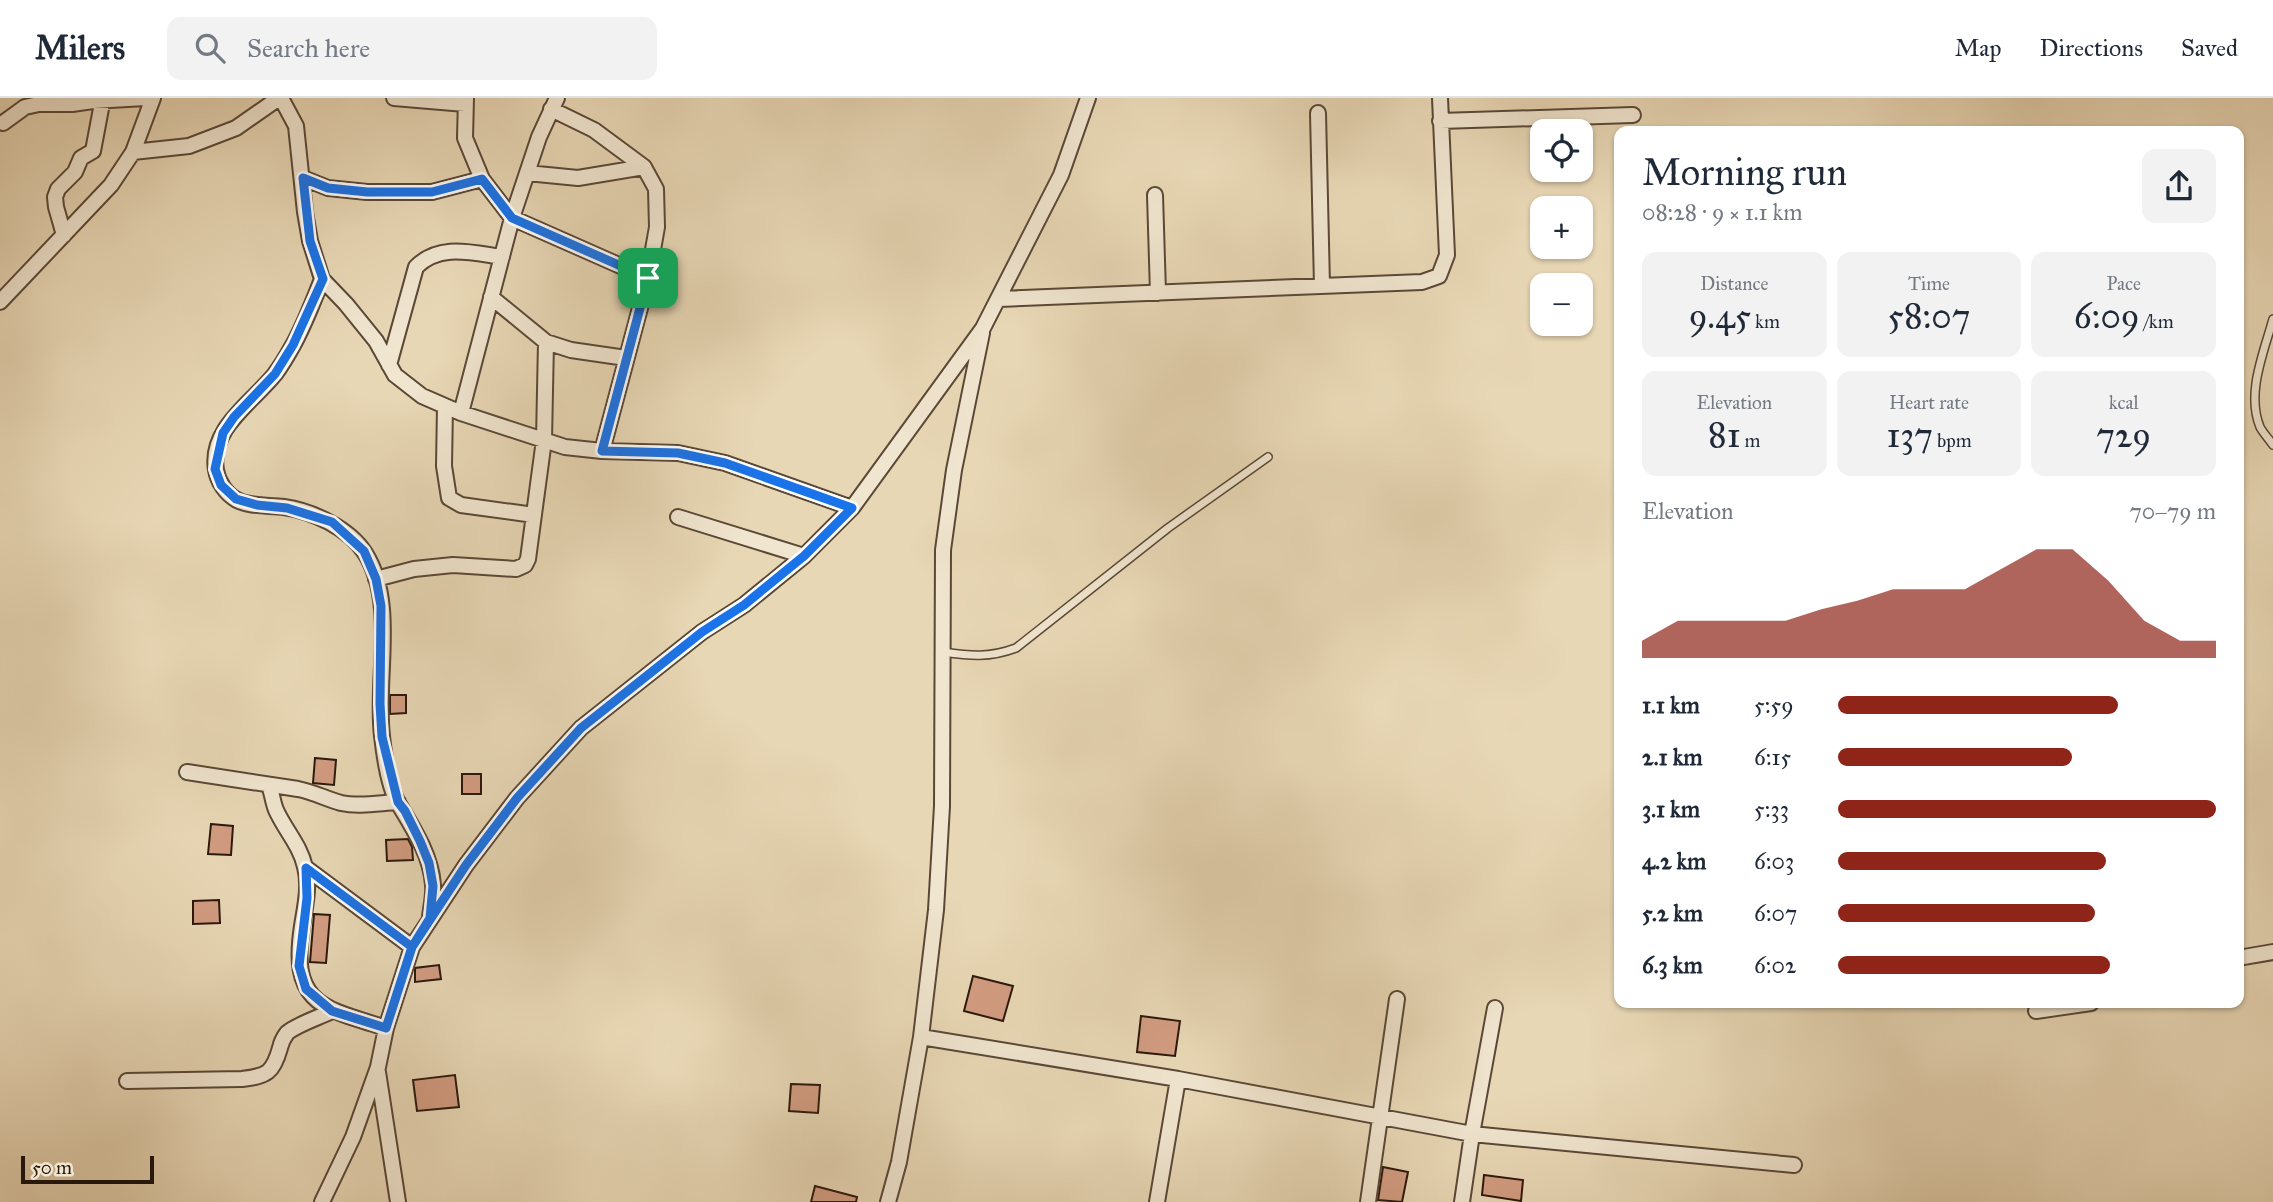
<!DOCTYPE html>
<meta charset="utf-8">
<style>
:root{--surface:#fff;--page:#f2f2f3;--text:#1f2937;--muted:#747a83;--line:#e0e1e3;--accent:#8f2418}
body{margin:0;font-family:"IM FELL Great Primer",serif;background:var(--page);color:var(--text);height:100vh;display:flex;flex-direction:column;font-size:26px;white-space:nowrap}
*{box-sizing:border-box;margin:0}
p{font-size:23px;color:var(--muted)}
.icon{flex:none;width:38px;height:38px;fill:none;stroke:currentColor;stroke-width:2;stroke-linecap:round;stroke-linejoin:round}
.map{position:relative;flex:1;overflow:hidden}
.panel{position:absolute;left:1614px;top:28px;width:630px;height:882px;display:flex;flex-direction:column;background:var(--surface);border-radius:14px;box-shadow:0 2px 5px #0004}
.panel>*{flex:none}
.controls{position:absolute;left:1530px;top:21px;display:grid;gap:14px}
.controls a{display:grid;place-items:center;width:63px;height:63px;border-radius:14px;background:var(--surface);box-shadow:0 2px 5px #0004;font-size:35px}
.scale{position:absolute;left:21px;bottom:18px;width:133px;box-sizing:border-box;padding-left:7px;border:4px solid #2b180d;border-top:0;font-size:19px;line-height:24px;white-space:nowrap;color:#2b180d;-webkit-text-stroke:5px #f0e5cf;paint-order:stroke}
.pin{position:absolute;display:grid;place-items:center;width:60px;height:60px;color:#fff;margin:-30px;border-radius:14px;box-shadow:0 4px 10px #0006}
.round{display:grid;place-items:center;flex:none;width:74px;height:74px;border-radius:14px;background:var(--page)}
.overview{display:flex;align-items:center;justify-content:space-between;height:119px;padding:0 28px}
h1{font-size:38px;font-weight:600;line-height:52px}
.stats{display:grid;grid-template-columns:repeat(3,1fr);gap:10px;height:119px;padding:7px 28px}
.stats div{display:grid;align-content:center;border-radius:14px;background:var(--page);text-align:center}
.stats b{font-size:35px;font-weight:600}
.stats small{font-size:19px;font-weight:400}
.stats p{font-size:19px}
.chart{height:196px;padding:14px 28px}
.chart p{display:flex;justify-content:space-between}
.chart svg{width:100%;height:126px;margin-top:7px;fill:var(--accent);opacity:.7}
ul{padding:0 28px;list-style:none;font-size:23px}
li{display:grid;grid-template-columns:112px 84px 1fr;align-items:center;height:52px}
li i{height:18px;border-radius:9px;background:var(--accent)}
header{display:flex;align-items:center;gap:42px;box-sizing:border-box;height:98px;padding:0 35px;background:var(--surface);border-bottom:2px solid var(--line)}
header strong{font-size:33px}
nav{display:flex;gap:38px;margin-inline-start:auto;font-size:24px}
.search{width:490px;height:63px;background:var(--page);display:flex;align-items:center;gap:18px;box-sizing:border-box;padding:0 24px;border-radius:14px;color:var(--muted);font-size:26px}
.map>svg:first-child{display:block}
.building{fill:#d29c81;stroke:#2b180d;stroke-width:2}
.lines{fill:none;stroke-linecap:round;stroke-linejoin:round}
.lane-casing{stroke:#5a4837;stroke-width:10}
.street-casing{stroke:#5a4837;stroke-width:18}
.lane{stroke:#f0e5cf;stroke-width:7}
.street{stroke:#f0e5cf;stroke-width:14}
.route-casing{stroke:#fff;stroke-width:14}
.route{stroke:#1a73e8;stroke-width:9}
</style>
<header>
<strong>Milers</strong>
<div class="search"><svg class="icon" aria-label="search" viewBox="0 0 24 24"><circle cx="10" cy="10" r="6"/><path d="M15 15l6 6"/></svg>Search here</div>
<nav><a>Map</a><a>Directions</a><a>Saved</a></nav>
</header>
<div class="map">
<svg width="2273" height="1104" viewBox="0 0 2273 1104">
<rect width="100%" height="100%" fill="#e8d7b5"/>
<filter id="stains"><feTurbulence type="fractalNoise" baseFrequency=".00286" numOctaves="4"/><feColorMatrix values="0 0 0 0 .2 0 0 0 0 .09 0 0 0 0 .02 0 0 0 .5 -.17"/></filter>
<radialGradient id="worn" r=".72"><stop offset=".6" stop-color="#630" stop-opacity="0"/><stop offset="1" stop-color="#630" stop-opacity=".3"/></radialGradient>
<path class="building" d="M 390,597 L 406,597 L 406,615 L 390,616 Z
M 315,660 L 336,662 L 334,687 L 313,685 Z
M 462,676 L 481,676 L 481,696 L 462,696 Z
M 211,726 L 233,728 L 231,757 L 208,756 Z
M 408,741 L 412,749 L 413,762 L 387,763 L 386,742 Z
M 219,802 L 220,825 L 193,826 L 193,803 Z
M 314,816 L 330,817 L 326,865 L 310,864 Z
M 439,867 L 441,881 L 415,884 L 415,870 Z
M 973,878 L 1013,888 L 1003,923 L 964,913 Z
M 1141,918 L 1180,923 L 1175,958 L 1137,954 Z
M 455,977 L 459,1009 L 417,1013 L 413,982 Z
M 791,986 L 820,987 L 818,1015 L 789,1013 Z
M 1383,1069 L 1408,1074 L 1402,1104 L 1378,1102 Z
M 1484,1077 L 1523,1082 L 1521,1103 L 1482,1097 Z
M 815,1088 L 857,1099 L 856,1104 L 811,1104 Z"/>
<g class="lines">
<defs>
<path id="lane" d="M 2273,221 C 2264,254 2246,295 2260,329 C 2263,335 2269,341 2273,347
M 943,554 C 971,558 989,560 1016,550 L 1168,430 L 1268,359"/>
<path id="street" d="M 281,0 L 296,28 L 305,114 L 310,143 L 322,181 L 346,206 L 376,243 L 395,277 L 422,298 L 461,315 L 565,349 L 602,353 L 678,355 L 725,365 L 852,410
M 394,0 L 465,6
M 466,0 L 465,40 L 482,81
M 1318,15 L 1322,188
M 1440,23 L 1633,17
M 3,25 L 25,9 L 39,6 L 72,6 L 93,3 L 145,0
M 133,54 L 153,0
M 527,75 L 578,80 L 644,69 L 594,32 L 551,11
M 303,80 L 328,90 L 367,94 L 432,94 L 482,81 L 512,120 L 648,180
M 1155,97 L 1158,195
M 64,137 L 56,109 L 55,99 L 58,91 L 75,74 L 81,60 L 93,53 L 103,0
M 322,181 C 313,204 304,228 292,249 C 287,258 281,268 275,276 C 253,304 209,330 216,372 C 218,384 226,396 237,402 C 250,409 269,407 284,409 C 312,413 349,430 365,455 C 397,505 375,581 382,638 C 384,656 389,689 398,705 C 413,730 431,757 433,787 C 434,797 431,809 430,819
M 491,199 L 546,244 L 571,252 L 626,260
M 999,201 L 1422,184 L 1439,178 L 1447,157 L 1440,0
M 0,204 L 111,87 L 133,54 L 189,48 L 236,30 L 279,0
M 389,267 L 416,169 C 440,145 472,155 502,159
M 445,308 L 444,368 L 449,400 L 461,407 L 534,417
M 461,315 L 512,120 L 539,39 L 557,0
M 602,353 L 648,180 L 657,129 L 656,91 L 644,69
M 678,419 L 804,458
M 376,481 L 414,471 L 453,467 L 516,471 L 525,467 L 528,461 L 544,342 L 546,244
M 187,674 L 298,691 C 313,694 327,701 341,705 C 359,709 379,705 398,704
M 269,687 C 272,695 273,705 276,712 C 285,732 300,747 305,769 C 310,788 305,809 302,828 C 290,906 322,910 386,930
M 306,770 L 412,849
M 2238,860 L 2273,854
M 2036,913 L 2091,905
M 921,939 L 1178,981 L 1472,1036 L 1794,1067
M 378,974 L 398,1104
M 127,983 L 242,981 C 267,978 273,975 280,950 C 281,945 284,939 287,935 C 296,927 320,919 332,913
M 322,1104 L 353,1039 L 378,969 L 386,930 L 412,849 L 466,767 L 517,700 L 581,630 L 702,534 L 744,507 L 804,458 L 852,410 L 983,230 L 1061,77 L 1088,0
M 888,1104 L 899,1064 L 921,939 L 936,812 L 942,708 L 943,452 L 954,372 L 982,235
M 1157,1104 L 1178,981
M 1368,1104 L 1397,901
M 1462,1104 L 1472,1036 L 1495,910"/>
</defs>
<use href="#lane" class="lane-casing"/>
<use href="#street" class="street-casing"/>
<use href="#lane" class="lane"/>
<use href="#street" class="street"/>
</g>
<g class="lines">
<defs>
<path id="route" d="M 648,180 L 512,120 L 482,81 L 432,94 L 367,94 L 328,90 L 303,80 L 310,143 L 323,181 L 293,247 L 275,276 L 234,319 L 223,335 L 215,371 L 221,387 L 236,401 L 257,407 L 287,410 L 332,424 L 364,453 L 376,481 L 381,508 L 380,606 L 382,639 L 398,704 L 405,713 L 420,743 L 429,765 L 433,788 L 430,820 L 412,849 L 386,930 L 332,913 L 306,891 L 299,868 L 307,800 L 306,770 L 412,849 L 466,767 L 517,700 L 581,630 L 702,534 L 744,507 L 804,458 L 852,410 L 725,365 L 678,355 L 602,353 L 648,180"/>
</defs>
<use href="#route" class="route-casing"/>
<use href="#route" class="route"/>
</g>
<rect width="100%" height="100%" filter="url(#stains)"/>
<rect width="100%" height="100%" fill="url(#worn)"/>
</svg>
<div class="controls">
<a><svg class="icon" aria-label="locate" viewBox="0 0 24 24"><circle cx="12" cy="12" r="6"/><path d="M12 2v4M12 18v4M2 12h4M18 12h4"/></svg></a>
<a>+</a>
<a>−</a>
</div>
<div class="scale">50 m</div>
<div class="pin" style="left:648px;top:180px;background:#1e9e55"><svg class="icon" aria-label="arrive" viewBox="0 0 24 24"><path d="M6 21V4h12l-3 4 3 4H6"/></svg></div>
<section class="panel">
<div class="overview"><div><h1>Morning run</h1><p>08:28 · 9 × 1.1 km</p></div><a class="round"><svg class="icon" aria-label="share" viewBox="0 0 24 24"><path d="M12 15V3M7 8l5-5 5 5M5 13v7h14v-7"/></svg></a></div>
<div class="stats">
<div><p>Distance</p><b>9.45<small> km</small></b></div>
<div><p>Time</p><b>58:07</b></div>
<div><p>Pace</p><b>6:09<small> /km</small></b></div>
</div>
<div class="stats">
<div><p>Elevation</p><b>81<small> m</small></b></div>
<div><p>Heart rate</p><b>137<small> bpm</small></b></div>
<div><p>kcal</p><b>729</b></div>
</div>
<div class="chart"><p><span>Elevation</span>70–79 m</p>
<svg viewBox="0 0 160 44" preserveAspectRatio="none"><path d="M0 44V38L10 31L20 31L30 31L40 31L50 27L60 24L70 20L80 20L90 20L100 13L110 6L120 6L130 17L140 31L150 38L160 38V44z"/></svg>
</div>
<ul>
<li><b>1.1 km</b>5:59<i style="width:74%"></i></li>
<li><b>2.1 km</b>6:15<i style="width:62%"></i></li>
<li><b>3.1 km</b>5:33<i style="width:100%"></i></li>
<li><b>4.2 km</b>6:03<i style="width:71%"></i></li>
<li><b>5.2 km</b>6:07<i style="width:68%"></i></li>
<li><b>6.3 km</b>6:02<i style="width:72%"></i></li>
</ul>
</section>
</div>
